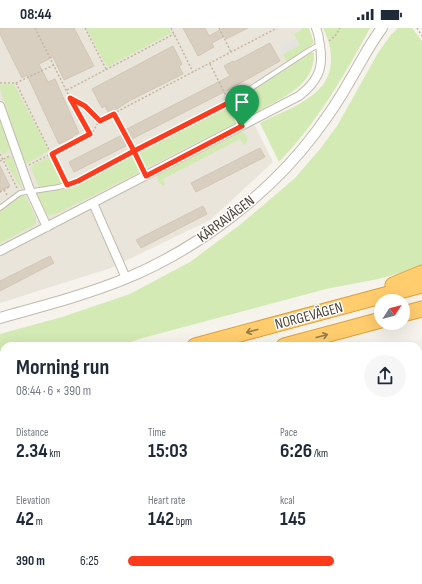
<!DOCTYPE html>
<meta charset="utf-8">
<style>
:root{--surface:#fff;--page:#f6f6f7;--text:#1f2937;--muted:#747a83;--accent:#fd3a1c}
body{margin:0;font-family:"Sofia Sans Condensed",sans-serif;background:var(--page);color:var(--text);height:100vh;display:flex;flex-direction:column;font-size:15px;white-space:nowrap}
*{box-sizing:border-box;margin:0}
p{font-size:13px;color:var(--muted)}
.icon{flex:none;width:22px;height:22px;fill:none;stroke:currentColor;stroke-width:2;stroke-linecap:round;stroke-linejoin:round}
.map{position:relative;flex:1;overflow:hidden}
.panel{position:absolute;left:0px;top:314px;width:422px;height:242px;display:flex;flex-direction:column;background:var(--surface);border-radius:12px 12px 0 0;box-shadow:0 4px 16px #0002}
.panel>*{flex:none}
.needle{width:26px;rotate:54deg}
.tools{position:absolute;left:374px;top:266px;display:grid;gap:8px}
.tools a{display:grid;place-items:center;width:36px;height:36px;border-radius:50%;background:var(--surface);box-shadow:0 4px 16px #0002;font-size:20px}
.pin{position:absolute;display:grid;place-items:center;width:34px;height:34px;color:#fff;margin:-41px -17px;border-radius:50% 50% 50% 0;rotate:-45deg;box-shadow:0 0 4px #0007}
.pin .icon{rotate:45deg}
.round{display:grid;place-items:center;flex:none;width:42px;height:42px;border-radius:21px;background:var(--page)}
.summary{display:flex;align-items:center;justify-content:space-between;height:68px;padding:0 16px}
h1{font-size:22px;font-weight:700;line-height:30px}
.figures{display:grid;grid-template-columns:repeat(3,1fr);gap:6px;height:68px;padding:4px 16px}
.figures div{display:grid;align-content:center}
.figures b{font-size:20px;font-weight:700}
.figures small{font-size:11px;font-weight:400}
.figures p{font-size:11px}
ul{padding:0 16px;list-style:none;font-size:13px}
li{display:grid;grid-template-columns:64px 48px 1fr;align-items:center;height:30px}
li i{height:10px;border-radius:5px;background:var(--accent)}
.status{display:flex;justify-content:space-between;align-items:center;height:28px;padding:0 20px;background:var(--surface);direction:ltr}
.status svg{height:11px;fill:currentColor}
.map>svg:first-child{display:block}
.residential{fill:#eae5da}
.industrial{fill:#e6e2dd}
.green{fill:#d3eab5}
.parking{fill:#e5e3e0}
.building{fill:#d8cfc1;stroke:#d3c6b4}
.lines{fill:none;stroke-linecap:round;stroke-linejoin:round}
.service-casing{stroke:#c2bbae;stroke-width:6}
.minor-casing{stroke:#c2bbae;stroke-width:10}
.tertiary-casing{stroke:#c2bbae;stroke-width:12}
.motorway-casing{stroke:#e1a13b;stroke-width:17}
.path{stroke:#c4b69f;stroke-width:1.5;stroke-dasharray:2 2;stroke-linecap:butt}
.service{stroke:#fff;stroke-width:4}
.minor{stroke:#fff;stroke-width:8}
.tertiary{stroke:#fff;stroke-width:10}
.motorway{stroke:#ffcc6e;stroke-width:15}
.oneway{stroke:#937a4e}
.route-casing{stroke:#fff;stroke-width:8}
.route{stroke:#fd3a1c;stroke-width:5}
.labels{text-anchor:middle;dominant-baseline:central;stroke-width:3;stroke-linejoin:round;paint-order:stroke}
.street-label{font-size:15px;fill:#4b4439;stroke:#fff}
</style>
<div class="status"><b>08:44</b><svg viewBox="0 0 49 12"><path d="M0 12V9h3v3zM5 12V6h3v6zM10 12V3h3v9zM15 12V0h3v12zM26 1h20v11H26zM47 4h2v5h-2z"/></svg></div>
<div class="map">
<svg width="422" height="556" viewBox="0 0 422 556">
<rect width="100%" height="100%" fill="#f6f3ec"/>
<path class="residential" d="M 0,0 L 307,0 L 312,11 L 310,39 L 249,86 L 273,134 L 210,192 L 111,240 L 0,275 Z"/>
<path class="industrial" d="M 422,339 L 422,556 L 0,556 L 0,442 L 4,441 L 4,552 L 418,552 L 418,340 Z"/>
<path class="green" d="M 86,0 L 169,0 L 171,5 L 107,39 Z
M 301,0 L 309,0 L 314,15 L 287,35 L 283,26 L 299,17 L 294,6 L 301,2 Z
M 323,0 L 370,0 C 344,48 317,95 279,134 L 260,95 C 277,86 302,77 315,65 C 336,48 334,22 323,0 Z
M 398,0 L 412,0 L 422,13 L 422,239 L 378,251 L 326,261 L 139,311 L 120,318 L 4,318 L 4,358 L 0,359 L 0,306 L 62,289 L 130,266 L 190,234 L 241,196 L 295,150 L 320,121 L 337,98 L 378,25 L 390,8 Z
M 310,24 L 314,25 C 315,54 290,66 268,78 C 259,83 250,89 240,92 L 232,77 L 234,74 Z
M 6,56 L 13,56 L 15,58 L 49,123 L 28,135 L 26,135 L 24,132 L 0,61 L 0,57 Z
M 227,77 L 230,78 L 238,94 L 144,141 L 137,126 L 137,124 Z
M 0,93 L 10,120 L 10,122 L 2,127 L 0,122 Z
M 240,104 L 244,105 C 247,108 248,112 246,116 L 244,117 L 240,111 L 163,151 L 165,157 L 164,158 C 159,156 156,151 158,145 Z
M 133,126 L 142,143 L 56,186 L 49,187 C 41,183 38,173 38,165 L 63,161 L 84,153 Z
M 9,128 L 12,129 L 22,159 L 21,161 L 4,131 Z
M 50,128 L 53,131 L 64,156 L 41,161 L 39,160 L 31,140 L 33,137 Z
M 19,167 L 22,167 L 26,169 L 36,190 L 36,195 L 33,198 L 0,215 L 0,182 Z"/>
<path class="parking" d="M 296,11 L 300,17 L 283,25 L 279,19 Z"/>
<path class="building" d="M 3,0 L 74,0 L 94,38 L 64,52 L 53,29 L 39,36 L 48,54 L 55,51 L 79,105 L 73,108 L 73,109 L 59,116 L 27,47 L 22,50 L 0,6 L 0,1 Z
M 183,0 L 205,0 L 209,8 L 223,0 L 248,0 L 226,11 L 225,8 L 212,15 L 214,19 L 198,28 Z
M 270,15 L 280,33 L 226,63 L 126,114 L 128,117 L 74,144 L 69,134 L 126,105 L 125,102 L 230,48 L 224,38 L 233,33 L 234,34 Z
M 173,18 L 182,36 L 179,38 L 183,46 L 129,73 L 109,86 L 105,78 L 102,80 L 92,61 Z
M 260,120 L 265,129 L 196,164 L 191,155 Z
M 0,138 L 10,158 L 0,163 Z
M 203,178 L 207,186 L 141,220 L 136,212 Z
M 50,228 L 54,235 L 0,263 L 0,253 Z"/>
<g class="lines">
<defs>
<path id="service" d="M 0,180 L 20,165 L 59,159 L 78,153 L 230,74 L 308,23 L 320,16
M 0,465 L 4,464
M 31,552 L 32,556
M 274,552 L 275,556
M 122,556 L 134,552
M 313,556 L 317,552"/>
<path id="minor" d="M 0,78 L 29,160 L 47,199
M 93,175 L 126,250
M 0,223 L 299,68 C 317,54 324,41 320,18 C 319,12 319,6 316,0"/>
<path id="tertiary" d="M 0,290 C 42,278 86,267 127,250 C 197,221 270,166 316,104 C 328,88 339,72 349,54 C 360,36 369,17 382,0
M 418,556 L 422,554"/>
<path id="motorway" d="M 393,257 L 422,245
M 403,286 L 422,281
M 195,318 L 422,257
M 284,318 L 381,292
M 0,373 L 4,372
M 0,396 L 4,395"/>
</defs>
<use href="#service" class="service-casing"/>
<use href="#minor" class="minor-casing"/>
<use href="#tertiary" class="tertiary-casing"/>
<use href="#motorway" class="motorway-casing"/>
<path class="path" d="M 35,0 L 70,70 L 85,78 L 99,93 L 277,0
M 85,0 L 106,41
M 171,0 L 193,44
M 219,0 L 231,24
M 417,0 L 422,8
M 329,13 L 335,8 L 340,0
M 210,36 L 226,68
M 0,55 L 16,55 L 54,37
M 16,55 L 63,150
M 67,62 L 174,6
M 70,70 L 89,105
M 232,80 L 238,91
M 114,86 L 131,118
M 0,126 L 17,160
M 137,130 L 142,139
M 0,133 L 9,128
M 29,137 L 92,105 L 99,93
M 4,162 L 7,167
M 0,164 L 9,159
M 418,535 L 422,532
M 376,556 L 385,552"/>
<use href="#service" class="service"/>
<use href="#minor" class="minor"/>
<use href="#tertiary" class="tertiary"/>
<use href="#motorway" class="motorway"/>
</g>
<defs><path id="oneway-shaft" d="M-6 0H5M1.5-3L5.5 0L1.5 3" fill="none" stroke-width="1.6" stroke-linecap="round" stroke-linejoin="round"/></defs>
<g class="oneway">
<use href="#oneway-shaft" transform="translate(252 303) rotate(165)"/>
<use href="#oneway-shaft" transform="translate(322 308) rotate(-15)"/>
</g>
<g class="lines">
<defs>
<path id="route" d="M 242,98 L 230,74 L 134,123 L 114,86 L 100,93 L 85,78 L 70,70 L 90,106 L 52,126 L 67,157 L 78,153 L 134,123 L 146,148 L 242,98"/>
</defs>
<use href="#route" class="route-casing"/>
<use href="#route" class="route"/>
</g>
<g class="labels">
<g class="street-label">
<text transform="translate(226 191) rotate(-37)">KÄRRAVÄGEN</text>
<text transform="translate(309 288) rotate(-15)">NORGEVÄGEN</text>
</g>
</g>
</svg>
<div class="tools">
<a><svg class="needle" viewBox="-14 -14 28 28"><path d="M0-13l5 13h-10z" fill="#e53935"/><path d="M0 13l5-13h-10z" fill="#747a83"/></svg></a>
</div>
<div class="pin" style="left:242px;top:98px;background:#1e9e55"><svg class="icon" aria-label="arrive" viewBox="0 0 24 24"><path d="M6 21V4h12l-3 4 3 4H6"/></svg></div>
<section class="panel">
<div class="summary"><div><h1>Morning run</h1><p>08:44 · 6 × 390 m</p></div><a class="round"><svg class="icon" aria-label="share" viewBox="0 0 24 24"><path d="M12 15V3M7 8l5-5 5 5M5 13v7h14v-7"/></svg></a></div>
<div class="figures">
<div><p>Distance</p><b>2.34<small> km</small></b></div>
<div><p>Time</p><b>15:03</b></div>
<div><p>Pace</p><b>6:26<small> /km</small></b></div>
</div>
<div class="figures">
<div><p>Elevation</p><b>42<small> m</small></b></div>
<div><p>Heart rate</p><b>142<small> bpm</small></b></div>
<div><p>kcal</p><b>145</b></div>
</div>
<ul>
<li><b>390 m</b>6:25<i style="width:74%"></i></li>
</ul>
</section>
</div>
